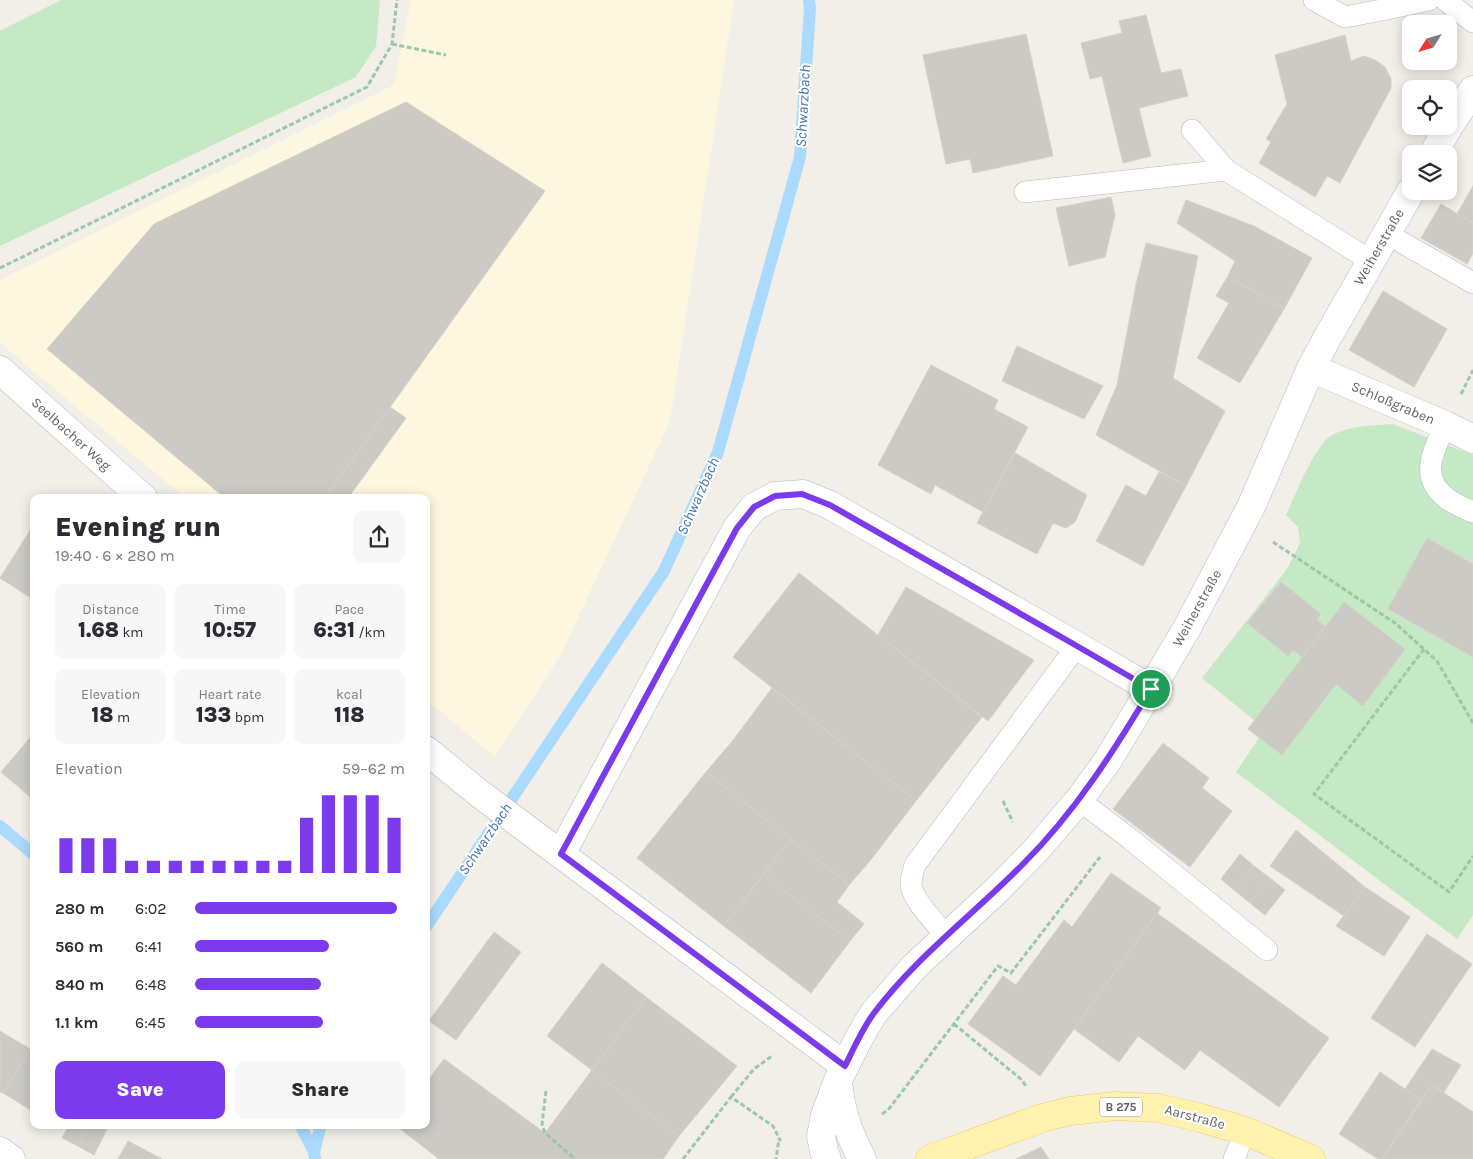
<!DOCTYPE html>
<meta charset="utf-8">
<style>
:root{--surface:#fff;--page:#f7f7f7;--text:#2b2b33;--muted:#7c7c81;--accent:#7c3aed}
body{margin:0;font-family:Karla,sans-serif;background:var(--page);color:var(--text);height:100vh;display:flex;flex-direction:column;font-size:19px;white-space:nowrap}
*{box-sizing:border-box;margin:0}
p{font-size:16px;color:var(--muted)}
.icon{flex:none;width:28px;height:28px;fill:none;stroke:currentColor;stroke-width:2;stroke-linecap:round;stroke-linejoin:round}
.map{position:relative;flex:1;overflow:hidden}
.side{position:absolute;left:30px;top:494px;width:400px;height:635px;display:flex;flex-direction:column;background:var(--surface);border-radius:10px;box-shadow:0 2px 12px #0003}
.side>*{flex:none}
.needle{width:32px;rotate:233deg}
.controls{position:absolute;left:1402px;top:15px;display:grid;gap:10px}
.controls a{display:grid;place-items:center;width:55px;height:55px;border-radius:10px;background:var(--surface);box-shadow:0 2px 12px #0003;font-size:25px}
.pin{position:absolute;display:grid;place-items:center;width:42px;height:42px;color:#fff;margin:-21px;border:2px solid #fff;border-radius:50%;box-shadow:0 1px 5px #0007}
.round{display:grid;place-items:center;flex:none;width:52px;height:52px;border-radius:10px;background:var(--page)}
.summary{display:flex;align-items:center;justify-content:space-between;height:85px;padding:0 25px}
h1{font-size:28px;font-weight:800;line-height:38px}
.stats{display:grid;grid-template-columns:repeat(3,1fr);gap:8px;height:85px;padding:5px 25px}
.stats div{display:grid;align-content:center;border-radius:10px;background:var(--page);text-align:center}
.stats b{font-size:21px;font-weight:800}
.stats small{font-size:14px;font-weight:400}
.stats p{font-size:14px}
.chart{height:140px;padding:10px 25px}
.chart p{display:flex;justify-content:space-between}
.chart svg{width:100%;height:90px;margin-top:5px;stroke:var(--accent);stroke-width:6}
.action{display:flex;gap:10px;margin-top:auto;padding:10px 25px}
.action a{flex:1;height:58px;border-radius:10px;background:var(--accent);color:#fff;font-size:20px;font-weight:800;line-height:58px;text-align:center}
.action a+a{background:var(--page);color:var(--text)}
ul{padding:0 25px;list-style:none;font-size:16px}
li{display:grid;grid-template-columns:80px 60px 1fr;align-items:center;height:38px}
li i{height:12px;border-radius:6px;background:var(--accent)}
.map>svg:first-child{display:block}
.commercial{fill:#fef7e0}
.green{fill:#c5e8c5}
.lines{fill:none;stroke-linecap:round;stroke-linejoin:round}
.stream{stroke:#aadaff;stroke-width:12}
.building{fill:#cccac5;stroke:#d6d1c6}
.service-casing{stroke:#b5b8bc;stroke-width:22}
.minor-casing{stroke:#b5b8bc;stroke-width:29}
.secondary-casing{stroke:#b6babf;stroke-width:29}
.primary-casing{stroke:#f2c960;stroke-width:29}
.path{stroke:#9cc7a9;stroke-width:3;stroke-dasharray:5 2.5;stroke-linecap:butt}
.service{stroke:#fff;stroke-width:21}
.minor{stroke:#fff;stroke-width:28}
.secondary{stroke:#fff;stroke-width:28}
.primary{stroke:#fff2af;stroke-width:28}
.route-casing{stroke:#fff;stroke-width:10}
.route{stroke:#7c3aed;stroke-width:6}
.labels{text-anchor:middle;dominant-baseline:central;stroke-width:4;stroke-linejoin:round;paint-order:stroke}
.shield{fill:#fff;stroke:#8f9295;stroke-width:1}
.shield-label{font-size:12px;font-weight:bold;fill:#5f6368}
.street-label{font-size:14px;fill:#5f6368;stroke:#fff}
.water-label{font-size:15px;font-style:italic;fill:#4174aa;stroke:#fff}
</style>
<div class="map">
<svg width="1473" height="1159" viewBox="0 0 1473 1159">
<rect width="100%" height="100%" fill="#f1efe8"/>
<path class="commercial" d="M 411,0 L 734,0 L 670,421 L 561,654 L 495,757 L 426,699 L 426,498 L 184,497 L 0,343 L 0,280 L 394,85 Z"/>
<path class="green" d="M 61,0 L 380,0 L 376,46 L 356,77 L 0,246 L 0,31 Z
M 1393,424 L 1473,455 L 1473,915 L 1457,939 L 1236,772 L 1259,738 L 1248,729 L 1254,720 L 1202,678 L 1287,569 L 1300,543 L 1298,527 L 1286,515 C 1295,496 1315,444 1332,435 C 1349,426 1375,425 1393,424 Z"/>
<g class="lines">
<path class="stream" d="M 0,826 L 34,855
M 426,927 L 664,571 L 718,452 L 800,157 L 810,8 L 809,0
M 300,1125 L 314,1152 L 315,1159
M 314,1152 L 321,1125"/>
</g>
<path class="building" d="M 1146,15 L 1161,73 L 1181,69 L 1188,96 L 1139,108 L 1151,156 L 1123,163 L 1102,76 L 1090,79 L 1081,43 L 1122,33 L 1119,21 Z
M 1026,34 L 1053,156 L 973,173 L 970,159 L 946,164 L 923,55 Z
M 1345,35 L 1351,61 L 1364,56 L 1375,60 L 1385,67 L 1391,79 L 1391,88 L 1340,183 L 1327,176 L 1315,197 L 1259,163 L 1271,142 L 1266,139 L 1287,104 L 1275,55 Z
M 406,102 L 545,191 L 325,498 L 225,498 L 47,349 L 154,224 Z
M 1473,186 L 1473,223 L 1457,214 Z
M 1111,197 L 1115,215 L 1105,257 L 1069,266 L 1056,208 Z
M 1186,200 L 1254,226 L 1312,258 L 1284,309 L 1228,276 L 1235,261 L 1177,223 Z
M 1441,204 L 1473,223 L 1473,253 L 1467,264 L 1421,238 Z
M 1146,243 L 1198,256 L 1173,378 L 1225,411 L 1186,486 L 1096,435 L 1117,385 L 1136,285 Z
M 1228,276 L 1284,309 L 1240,383 L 1197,358 L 1229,303 L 1216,296 Z
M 1383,291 L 1447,329 L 1414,387 L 1349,350 Z
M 1017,346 L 1103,386 L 1084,419 L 1002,381 Z
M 931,365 L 998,400 L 994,409 L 1028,427 L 983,512 L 935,485 L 931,494 L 878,465 Z
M 390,407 L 406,418 L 348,498 L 325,498 Z
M 1015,453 L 1087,495 L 1075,522 L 1066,528 L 1053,523 L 1037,554 L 977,523 Z
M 1159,472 L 1186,486 L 1143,566 L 1096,541 L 1126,485 L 1146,496 Z
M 34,524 L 34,600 L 0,578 Z
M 1427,538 L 1473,564 L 1473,657 L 1388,609 Z
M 799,573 L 982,717 L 916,801 L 733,657 Z
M 1281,582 L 1321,614 L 1317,620 L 1326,627 L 1302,657 L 1293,650 L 1288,656 L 1247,623 Z
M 906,587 L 1034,660 L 988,721 L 878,635 Z
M 1344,602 L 1405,649 L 1363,706 L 1336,684 L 1282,755 L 1248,729 Z
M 772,688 L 916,801 L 869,862 L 849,885 L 706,772 L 734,739 Z
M 34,733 L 34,800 L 1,772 Z
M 1163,743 L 1209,778 L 1202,788 L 1232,811 L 1190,867 L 1113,809 Z
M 706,772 L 791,839 L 724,926 L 637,858 Z
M 1296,830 L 1365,887 L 1344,916 L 1270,866 Z
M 791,839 L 849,885 L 837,902 L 864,924 L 850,941 L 763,874 Z
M 1240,854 L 1254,866 L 1234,890 L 1221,879 Z
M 1254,866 L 1270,878 L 1250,903 L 1234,890 Z
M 1111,873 L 1161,908 L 1040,1076 L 968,1024 L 1003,976 L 1016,985 L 1064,920 L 1072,927 Z
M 763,874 L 850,941 L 811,993 L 724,926 Z
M 1270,878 L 1285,890 L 1265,915 L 1250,903 Z
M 1365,887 L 1410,917 L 1384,956 L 1336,926 Z
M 1157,913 L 1329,1038 L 1279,1107 L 1200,1050 L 1185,1070 L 1138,1036 L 1119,1062 L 1074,1029 Z
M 494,932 L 521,952 L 456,1040 L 429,1021 Z
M 1427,934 L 1472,964 L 1415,1047 L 1371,1018 Z
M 602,963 L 646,997 L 592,1070 L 547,1036 Z
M 646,997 L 737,1066 L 679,1136 L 592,1070 Z
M 0,1031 L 30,1049 L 3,1093 L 0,1092 Z
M 30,1049 L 34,1052 L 34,1112 L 3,1093 Z
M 1432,1049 L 1461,1065 L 1444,1092 L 1432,1085 L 1421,1100 L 1405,1089 Z
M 444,1059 L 545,1133 L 592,1070 L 679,1136 L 663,1159 L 439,1159 L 395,1125 L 426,1125 L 426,1083 Z
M 1380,1072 L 1421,1100 L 1382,1159 L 1378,1159 L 1339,1134 Z
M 1432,1085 L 1473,1112 L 1473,1159 L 1382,1159 Z
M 69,1125 L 90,1125 L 78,1146 L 62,1138 Z
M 90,1125 L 109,1125 L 94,1155 L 78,1146 Z
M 128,1141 L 162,1159 L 118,1159 Z
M 1041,1147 L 1049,1159 L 1016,1159 Z"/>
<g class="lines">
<defs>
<path id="service" d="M 1314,0 L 1345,17 L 1387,9 L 1429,0
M 1445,0 L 1473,22
M 1192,130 L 1226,170
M 1025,192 L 1226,170 L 1371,261
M 1387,234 L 1473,283
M 1445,425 C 1434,450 1419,476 1445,497 C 1453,504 1464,508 1473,512
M 1079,800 L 1129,838 L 1267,950
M 946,936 C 936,923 913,901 911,885 C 911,878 913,872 915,865 L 1077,646
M 1234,1159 L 1245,1131"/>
<path id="minor" d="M 1311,368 L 1445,425 L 1473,439
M 0,370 L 143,498
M 426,750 L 480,794 L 845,1066
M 561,854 L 737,528 L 754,507 L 775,496 L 803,494 L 830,505 L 1077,646 L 1151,689
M 0,1151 L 11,1159"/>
<path id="secondary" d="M 1449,126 L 1473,90
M 1433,154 L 1449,126
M 838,1081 C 841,1113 848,1131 862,1159
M 827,1159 L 824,1151 L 821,1136 L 825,1115 L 838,1080 L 858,1040 L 873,1014 L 915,966 L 998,889 L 1036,850 L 1079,800 L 1106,763 L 1151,689 L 1187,628 L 1251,507 L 1311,368 L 1326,340 L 1411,191"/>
<path id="primary" d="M 930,1159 L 1042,1118 L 1070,1111 L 1115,1106 L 1158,1108 L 1201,1118 L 1245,1131 L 1311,1159"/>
</defs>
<use href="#service" class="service-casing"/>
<use href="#minor" class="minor-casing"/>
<use href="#secondary" class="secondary-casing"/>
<use href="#primary" class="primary-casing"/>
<path class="path" d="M 392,44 L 446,55
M 0,268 L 367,87 L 392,44 L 397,0
M 1461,394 L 1473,370
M 1273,542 L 1395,623 L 1437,661 L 1473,723
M 1424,649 L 1314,794 L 1449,892 L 1473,856
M 1003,801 L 1013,822
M 954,1024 L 1022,1080 L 1026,1086
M 546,1091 L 542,1124 L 545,1133 L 575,1159
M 731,1097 L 754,1069 L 772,1056
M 882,1114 L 888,1110 L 998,966 L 1011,973 L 1100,857
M 683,1159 L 731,1097 L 773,1126 L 780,1140 L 779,1139 L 776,1159"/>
<use href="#service" class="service"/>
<use href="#minor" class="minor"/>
<use href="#secondary" class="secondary"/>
<use href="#primary" class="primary"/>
</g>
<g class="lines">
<defs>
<path id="route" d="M 802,494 L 830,505 L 1077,646 L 1151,689 C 1114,751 1075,812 1024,863 C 974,914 917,956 874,1013 C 862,1029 854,1048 845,1066 L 561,854 L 737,528 L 754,507 L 775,496 Z"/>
</defs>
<use href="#route" class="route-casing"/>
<use href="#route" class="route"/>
</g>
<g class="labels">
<rect class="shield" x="1100" y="1097.5" width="42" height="19" rx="4"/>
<g class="shield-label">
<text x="1121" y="1107">B 275</text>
</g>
<g class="street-label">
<text transform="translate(1379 247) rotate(-60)">Weiherstraße</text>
<text transform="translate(1393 403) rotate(23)">Schloßgraben</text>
<text transform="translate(71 434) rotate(42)">Seelbacher Weg</text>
<text transform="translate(1197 608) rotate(-61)">Weiherstraße</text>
<text transform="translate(1195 1117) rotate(15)">Aarstraße</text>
</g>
<g class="water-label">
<text transform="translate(803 106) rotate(-87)">Schwarzbach</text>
<text transform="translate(698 496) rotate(-66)">Schwarzbach</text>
<text transform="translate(485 839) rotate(-56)">Schwarzbach</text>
</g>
</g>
</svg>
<div class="controls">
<a><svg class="needle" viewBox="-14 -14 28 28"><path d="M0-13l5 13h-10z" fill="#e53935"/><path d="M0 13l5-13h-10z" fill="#7c7c81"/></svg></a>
<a><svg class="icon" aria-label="locate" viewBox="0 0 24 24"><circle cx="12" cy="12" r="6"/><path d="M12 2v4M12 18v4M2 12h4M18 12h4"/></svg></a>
<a><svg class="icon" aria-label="layers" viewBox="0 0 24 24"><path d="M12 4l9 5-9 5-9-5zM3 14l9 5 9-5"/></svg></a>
</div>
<div class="pin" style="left:1151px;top:689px;background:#1e9e55"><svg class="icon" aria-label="arrive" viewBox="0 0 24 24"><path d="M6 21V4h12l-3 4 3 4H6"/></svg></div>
<section class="side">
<div class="summary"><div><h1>Evening run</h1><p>19:40 · 6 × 280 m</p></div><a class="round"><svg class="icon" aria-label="share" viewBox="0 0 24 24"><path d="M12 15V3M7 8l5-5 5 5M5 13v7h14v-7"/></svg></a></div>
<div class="stats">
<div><p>Distance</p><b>1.68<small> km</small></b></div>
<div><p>Time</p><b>10:57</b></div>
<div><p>Pace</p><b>6:31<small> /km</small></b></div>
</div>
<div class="stats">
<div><p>Elevation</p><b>18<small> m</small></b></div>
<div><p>Heart rate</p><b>133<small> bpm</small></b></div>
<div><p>kcal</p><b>118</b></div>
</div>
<div class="chart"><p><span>Elevation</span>59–62 m</p>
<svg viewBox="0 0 160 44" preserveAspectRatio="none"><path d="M5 44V27M15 44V27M25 44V27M35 44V38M45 44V38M55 44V38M65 44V38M75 44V38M85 44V38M95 44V38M105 44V38M115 44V17M125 44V6M135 44V6M145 44V6M155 44V17"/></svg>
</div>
<ul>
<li><b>280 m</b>6:02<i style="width:96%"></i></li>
<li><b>560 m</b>6:41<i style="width:64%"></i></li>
<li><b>840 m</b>6:48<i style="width:60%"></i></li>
<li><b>1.1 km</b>6:45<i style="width:61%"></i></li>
</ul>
<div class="action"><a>Save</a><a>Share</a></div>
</section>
</div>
